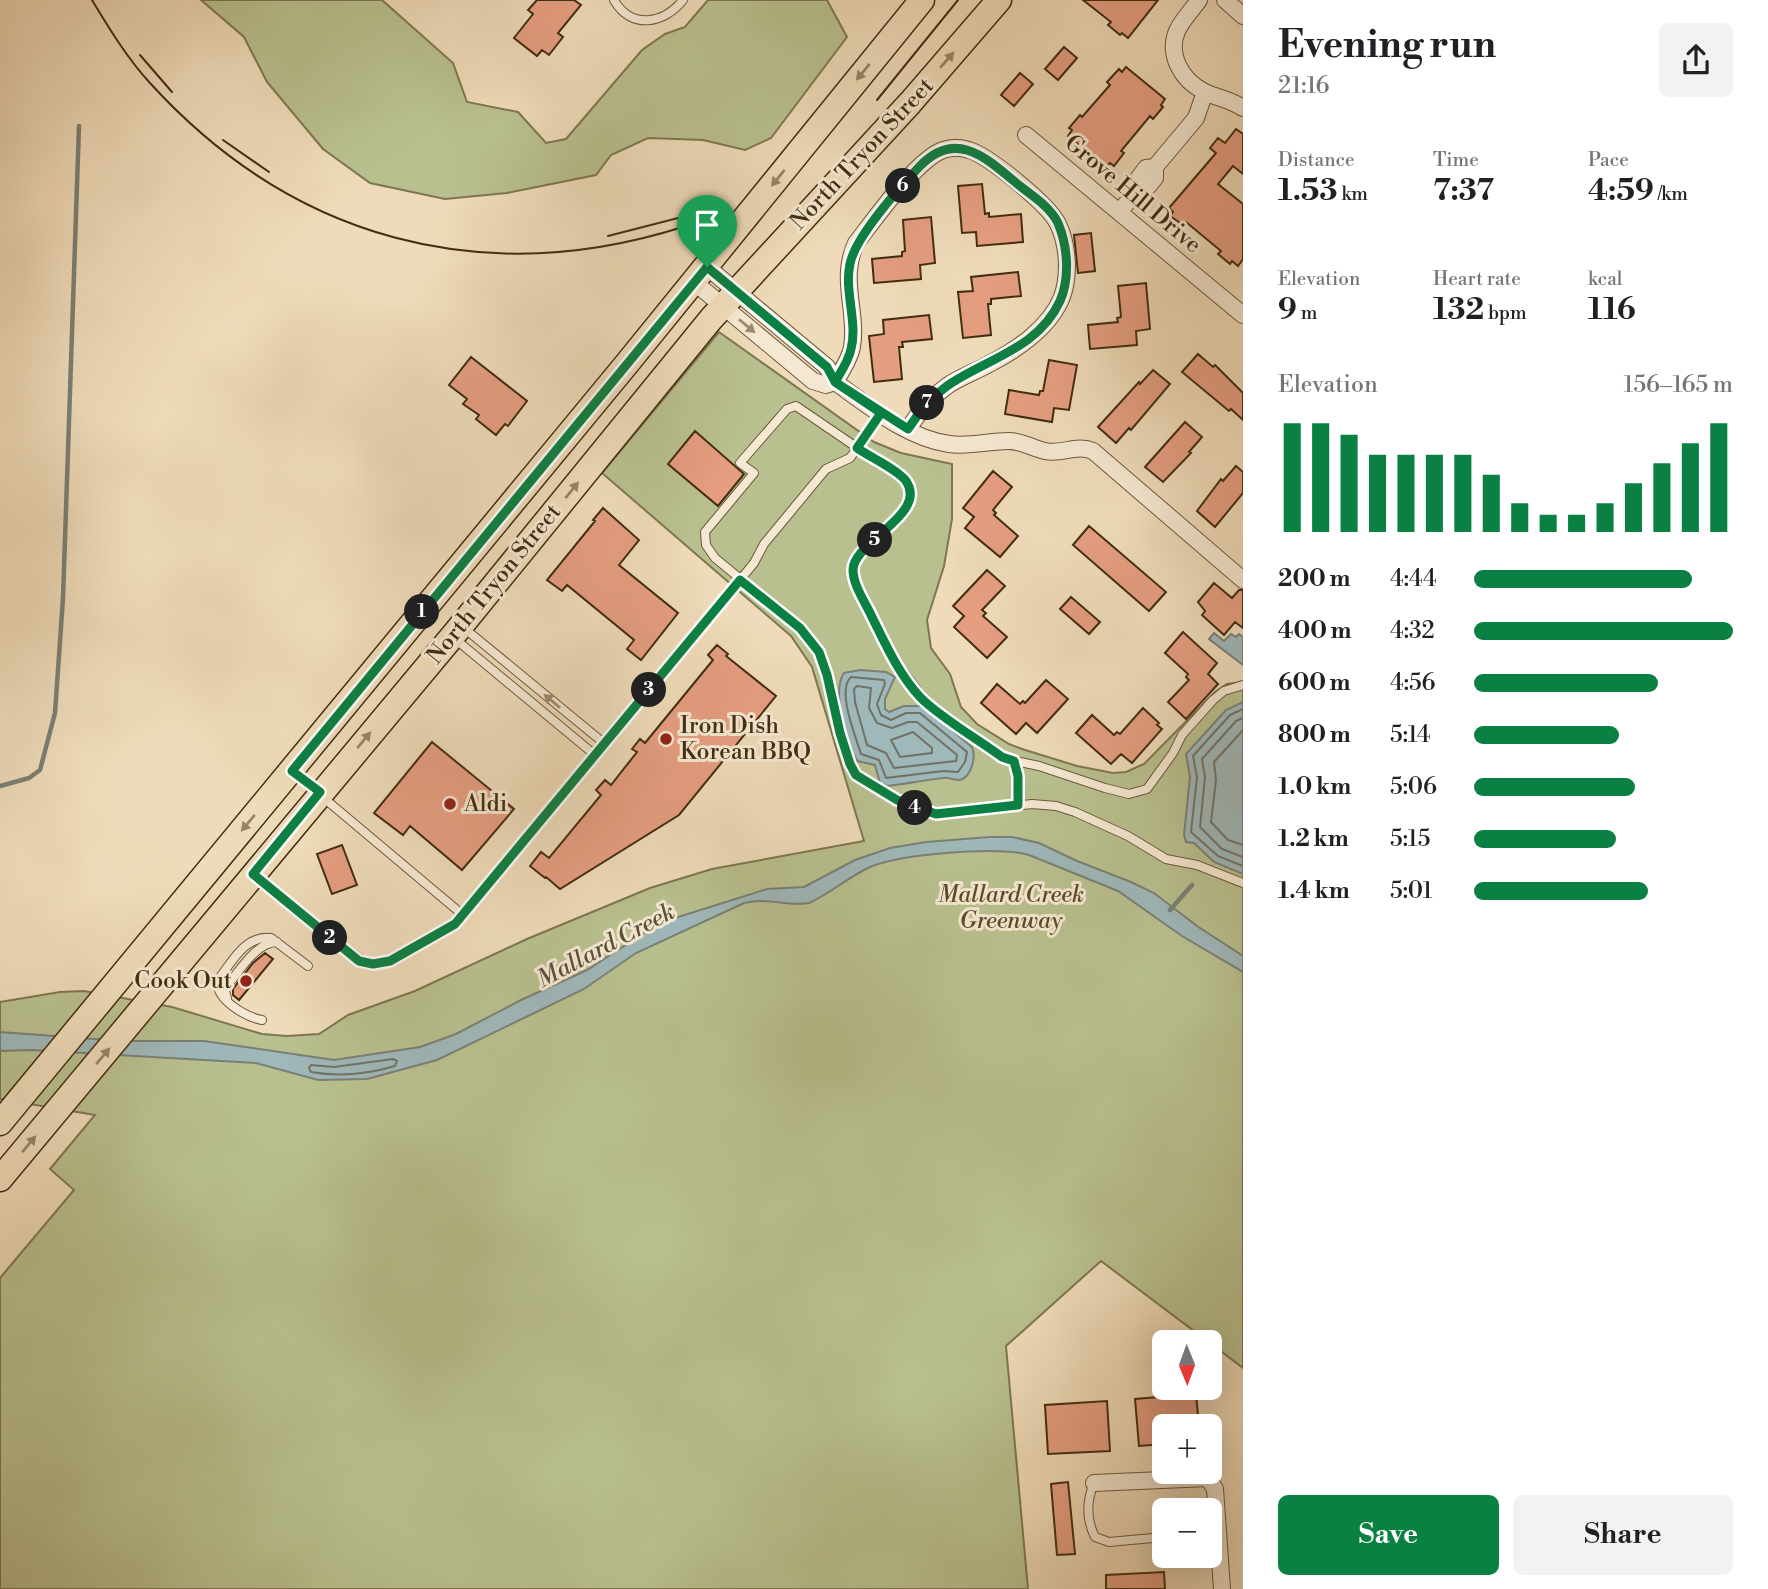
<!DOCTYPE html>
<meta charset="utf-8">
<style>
:root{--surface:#fff;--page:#f2f2f2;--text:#202124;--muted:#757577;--accent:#0b8043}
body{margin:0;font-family:"Libre Bodoni",serif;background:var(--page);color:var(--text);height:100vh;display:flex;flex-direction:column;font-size:26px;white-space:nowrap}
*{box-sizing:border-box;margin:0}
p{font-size:23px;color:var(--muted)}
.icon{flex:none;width:38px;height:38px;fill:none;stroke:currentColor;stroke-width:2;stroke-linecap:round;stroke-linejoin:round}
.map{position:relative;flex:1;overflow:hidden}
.sheet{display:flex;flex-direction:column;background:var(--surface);width:525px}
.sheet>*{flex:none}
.needle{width:46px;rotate:179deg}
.tools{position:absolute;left:1152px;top:1330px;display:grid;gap:14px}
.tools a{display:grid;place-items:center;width:70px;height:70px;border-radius:10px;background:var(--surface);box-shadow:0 7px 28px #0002;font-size:35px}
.pin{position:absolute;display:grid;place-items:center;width:60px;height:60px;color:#fff;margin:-72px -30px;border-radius:50% 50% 50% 0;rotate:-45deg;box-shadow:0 0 7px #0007}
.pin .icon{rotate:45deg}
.km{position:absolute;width:35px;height:35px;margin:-18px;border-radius:50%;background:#222;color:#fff;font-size:19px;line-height:35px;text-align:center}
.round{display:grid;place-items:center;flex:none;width:74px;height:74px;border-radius:10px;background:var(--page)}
.overview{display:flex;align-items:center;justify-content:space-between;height:119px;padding:0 35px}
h1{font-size:38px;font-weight:700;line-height:52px}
.metrics{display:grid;grid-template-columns:repeat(3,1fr);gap:10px;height:119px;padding:7px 35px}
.metrics div{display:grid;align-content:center}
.metrics b{font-size:30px;font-weight:700}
.metrics small{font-size:19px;font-weight:400}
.metrics p{font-size:19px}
.chart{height:196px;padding:14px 35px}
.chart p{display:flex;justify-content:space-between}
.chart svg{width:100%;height:126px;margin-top:7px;stroke:var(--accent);stroke-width:6}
.button{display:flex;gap:14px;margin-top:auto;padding:14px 35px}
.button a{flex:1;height:80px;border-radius:10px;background:var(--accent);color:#fff;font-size:28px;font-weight:700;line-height:80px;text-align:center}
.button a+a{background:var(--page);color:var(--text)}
ul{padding:0 35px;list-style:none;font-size:23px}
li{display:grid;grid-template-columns:112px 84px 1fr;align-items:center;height:52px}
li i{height:18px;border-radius:9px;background:var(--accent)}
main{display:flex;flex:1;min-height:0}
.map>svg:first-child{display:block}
.green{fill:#b9c08f;stroke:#7e7650;stroke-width:2}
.water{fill:#9fb8ba;stroke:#7a8076;stroke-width:2}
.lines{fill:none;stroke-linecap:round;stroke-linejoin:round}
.shore{stroke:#707266;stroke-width:2}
.stream{stroke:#7a8076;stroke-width:4.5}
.building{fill:#e59e80;stroke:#422d11;stroke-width:2}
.lane-casing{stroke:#6d583b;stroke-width:10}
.street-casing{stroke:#6d583b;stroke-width:18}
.primary-casing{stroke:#422d11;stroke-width:27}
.lane{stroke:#f5e8d2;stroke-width:8}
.street{stroke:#f5e8d2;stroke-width:16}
.primary{stroke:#efdbb9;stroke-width:24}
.tram{stroke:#422d11;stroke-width:2}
.oneway{fill:#988465}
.oneway2{fill:#9c8a72}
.route-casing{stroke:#fff;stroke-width:14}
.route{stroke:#0b8043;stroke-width:9}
.poi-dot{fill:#8f2418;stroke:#f5e8d2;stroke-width:2.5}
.labels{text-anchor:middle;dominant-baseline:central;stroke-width:6;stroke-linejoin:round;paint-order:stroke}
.street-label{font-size:23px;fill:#422d11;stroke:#f5e8d2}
.poi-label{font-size:23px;fill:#422d11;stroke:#f5e8d2;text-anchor:start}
.park-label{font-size:23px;font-style:italic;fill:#5a4a2a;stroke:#f5e8d2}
.water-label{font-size:24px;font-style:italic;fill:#59503b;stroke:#f5e8d2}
</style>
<main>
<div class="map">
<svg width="1243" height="1589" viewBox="0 0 1243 1589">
<rect width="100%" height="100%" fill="#efdbb9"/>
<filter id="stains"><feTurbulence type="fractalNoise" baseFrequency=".00286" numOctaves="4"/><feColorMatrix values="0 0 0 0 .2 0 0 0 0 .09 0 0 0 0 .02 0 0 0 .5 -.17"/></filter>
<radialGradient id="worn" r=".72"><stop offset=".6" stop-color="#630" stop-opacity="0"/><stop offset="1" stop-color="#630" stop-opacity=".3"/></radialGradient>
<path class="green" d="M 201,0 L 382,0 L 453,63 L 467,102 L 518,112 L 546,143 L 566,139 L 642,50 L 665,34 L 685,27 L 708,0 L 827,0 L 847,37 L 771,138 L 745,150 L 703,140 L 648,138 L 611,155 L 596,175 L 507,193 L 445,199 L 370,183 L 323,149 L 267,82 L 244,37 Z
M 719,332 L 874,442 L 901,453 L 952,464 L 952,519 L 944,566 L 927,620 L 931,648 L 950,674 L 961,707 L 977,724 L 1009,744 L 1022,749 L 1077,766 L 1113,773 L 1126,772 L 1144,764 L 1215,692 L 1227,684 L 1243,682 L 1243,1368 L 1101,1261 L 1006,1346 L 1028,1589 L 0,1589 L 0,1278 L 74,1190 L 50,1169 L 95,1115 L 0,1099 L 0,1002 L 60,992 L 84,991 L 172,1007 L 262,1034 L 287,1036 L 319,1034 L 348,1015 L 415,991 L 527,939 L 650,888 L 712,869 L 864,841 L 812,667 L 791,636 L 602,473 Z"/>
<path class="water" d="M 1214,633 L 1224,641 L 1231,634 L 1236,637 L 1239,634 L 1243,637 L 1243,665 L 1209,639 Z
M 860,670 L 886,672 L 895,677 L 885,699 L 885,709 L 889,712 L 904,706 L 923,706 L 972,747 C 976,756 972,778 959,780 C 954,780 948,777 943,778 C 924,780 906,784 887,786 L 880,783 L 875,765 L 857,761 C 847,742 831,692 844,673 Z
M 1243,702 L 1243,874 L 1214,862 L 1194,843 L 1186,842 L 1184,835 L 1190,777 L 1186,754 L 1226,710 Z
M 990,837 L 1012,837 L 1039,843 L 1077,861 L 1131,882 L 1154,893 L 1197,926 L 1243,956 L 1243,972 L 1182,936 L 1118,891 L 1029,855 C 996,846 901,854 870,867 C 848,877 830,894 809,903 C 786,907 770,897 744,903 L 636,953 L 584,989 L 437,1060 L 367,1079 L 318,1080 L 256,1063 L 31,1050 L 0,1051 L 0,1032 L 121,1041 L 204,1041 L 334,1060 L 420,1047 L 456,1034 L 521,1000 L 587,970 L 652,928 L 675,918 L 767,889 L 804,887 L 855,860 L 890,848 L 926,842 Z"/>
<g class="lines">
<path class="shore" d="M 851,677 L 884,680 L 885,684 L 877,704 L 881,715 L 891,720 L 906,713 L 920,713 L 967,752 L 965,762 L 958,772 L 943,771 L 886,778 L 879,760 L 861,754 C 856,737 836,690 851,677 Z
M 857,686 L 871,688 L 869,708 L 877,723 L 892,728 L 908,722 L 917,722 L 957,755 L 956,761 L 894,768 L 886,753 L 867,745 L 855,702 L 854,689 Z
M 1243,709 L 1230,715 L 1193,756 L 1197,777 L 1191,832 L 1218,856 L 1243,866
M 1243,718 L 1236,721 L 1202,759 L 1205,777 L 1200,827 L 1222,849 L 1243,857
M 1243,730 L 1214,762 L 1216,780 L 1211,822 L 1228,840 L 1243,845
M 913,732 L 932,748 L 932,753 L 900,757 L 891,740 Z
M 393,1059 L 397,1061 L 395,1066 C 368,1074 339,1077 311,1072 L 309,1068 L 311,1065 L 334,1067 Z"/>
<path class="stream" d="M 0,786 L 29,778 L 40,770 L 55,713 L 63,598 L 79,126
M 1170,910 L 1192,885"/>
</g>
<path class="building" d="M 537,0 L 574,0 L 581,5 L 558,33 L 563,37 L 549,55 L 542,50 L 537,56 L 514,38 L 533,14 L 528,10 Z
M 1083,0 L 1158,0 L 1128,38 L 1122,33 L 1120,35 L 1108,25 L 1111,22 Z
M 1064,47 L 1077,58 L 1058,80 L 1045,69 Z
M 1126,67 L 1165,99 L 1161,105 L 1163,107 L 1153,119 L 1150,116 L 1121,151 L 1124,153 L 1114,166 L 1110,163 L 1106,167 L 1068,136 L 1072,130 L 1069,128 L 1080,115 L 1082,117 L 1110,85 L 1107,82 L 1119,69 L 1122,72 Z
M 1020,73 L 1033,84 L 1014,106 L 1001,95 Z
M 1236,129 L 1243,134 L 1243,174 L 1233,166 L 1218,184 L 1243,204 L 1243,259 L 1238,266 L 1232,261 L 1230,264 L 1218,254 L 1221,251 L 1186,222 L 1183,225 L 1170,216 L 1173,212 L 1169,208 L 1216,153 L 1210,148 L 1218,138 L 1225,143 Z
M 982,184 L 985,214 L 989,213 L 989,217 L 1021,214 L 1023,242 L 977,246 L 976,232 L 962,233 L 958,186 Z
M 931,217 L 935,263 L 920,265 L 921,279 L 874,283 L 872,259 L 902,256 L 902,252 L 905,251 L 903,220 Z
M 1091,233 L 1095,271 L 1078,273 L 1074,235 Z
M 1018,272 L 1021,296 L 991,299 L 991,304 L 988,304 L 991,335 L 963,338 L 958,292 L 973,291 L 971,277 Z
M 1146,283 L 1150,329 L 1136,331 L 1137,345 L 1090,349 L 1088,325 L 1118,322 L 1117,318 L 1121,317 L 1118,286 Z
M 929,315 L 932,339 L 902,342 L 903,347 L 899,347 L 902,379 L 874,382 L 869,336 L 884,334 L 883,320 Z
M 1198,354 L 1213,367 L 1215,365 L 1243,393 L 1243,420 L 1231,409 L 1229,411 L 1182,372 Z
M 471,357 L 527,401 L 508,426 L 505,424 L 496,435 L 476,419 L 479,415 L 463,404 L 467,399 L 449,385 Z
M 1049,360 L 1077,365 L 1069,410 L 1054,408 L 1052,422 L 1005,414 L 1009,390 L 1039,395 L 1040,391 L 1043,391 Z
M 1153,370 L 1170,384 L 1131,430 L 1129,428 L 1116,443 L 1098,427 L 1139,382 L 1140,384 Z
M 1185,422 L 1202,437 L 1189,452 L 1191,453 L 1163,482 L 1145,467 Z
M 695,431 L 744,474 L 718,506 L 668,464 Z
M 1236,466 L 1243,472 L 1243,493 L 1215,527 L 1197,511 L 1221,479 L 1223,481 Z
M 993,471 L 1012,487 L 993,510 L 996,513 L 994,515 L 1018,536 L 1000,557 L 965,528 L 974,517 L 963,508 Z
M 603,508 L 639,540 L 619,565 L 678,613 L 641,660 L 627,649 L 634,640 L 567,585 L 562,591 L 547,580 L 595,521 L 593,520 Z
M 1089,526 L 1166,592 L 1149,611 L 1073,545 Z
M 987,570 L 1005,586 L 982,610 L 986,613 L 983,616 L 1007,637 L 987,658 L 954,627 L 964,616 L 953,606 Z
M 1214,583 L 1232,598 L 1239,590 L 1243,590 L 1243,628 L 1235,622 L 1224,635 L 1202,615 L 1205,611 L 1198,602 Z
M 1071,597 L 1100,622 L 1089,634 L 1060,609 Z
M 1183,632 L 1217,663 L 1208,674 L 1218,684 L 1186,719 L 1168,702 L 1189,680 L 1186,677 L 1188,674 L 1165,653 Z
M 717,645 L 728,654 L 726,656 L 776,696 L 679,815 L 560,889 L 546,877 L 545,878 L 530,866 L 541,852 L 549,858 L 601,795 L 596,790 L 605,780 L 611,785 L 637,752 L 632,749 L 640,739 L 645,743 L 713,660 L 708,655 Z
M 1046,680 L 1068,699 L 1037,733 L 1026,723 L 1016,734 L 981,703 L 997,684 L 1020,704 L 1023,701 L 1025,703 Z
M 1143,708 L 1159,723 L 1157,725 L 1162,729 L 1132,763 L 1121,754 L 1111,764 L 1076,733 L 1092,715 L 1114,735 L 1117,732 L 1120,734 Z
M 432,742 L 514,809 L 462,870 L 410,826 L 403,835 L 374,813 Z
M 342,845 L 357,885 L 332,894 L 317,854 Z
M 265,953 L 273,959 L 239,1000 L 233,995 L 233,989 L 253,963 Z
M 1196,1394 L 1199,1426 L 1164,1426 L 1164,1444 L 1139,1446 L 1135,1399 Z
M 1107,1401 L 1110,1451 L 1048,1454 L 1045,1405 Z
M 1068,1482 L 1075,1554 L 1057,1555 L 1051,1484 Z
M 1164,1572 L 1165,1589 L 1106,1589 L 1106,1575 Z"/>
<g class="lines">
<defs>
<path id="lane" d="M 614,0 C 631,30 664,24 683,0
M 464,628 L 605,744
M 454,638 L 595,755
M 1243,685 L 1224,691 L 1213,700 L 1182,735 L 1173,753 L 1147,789 L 1129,794 L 1105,788 L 1039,766 L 1006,759 L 925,701 L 888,651 L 854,578 C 847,537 925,525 906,481 L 796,406 L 787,409 L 740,463 L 754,473 L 705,532 L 706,545 L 715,558 L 800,628 L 814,644 L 824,663 L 850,764 L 859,778 L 910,806 L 936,814 L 1032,804 L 1056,806 L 1075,812 L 1128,836 L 1166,859 L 1197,865 L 1243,883
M 1015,761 L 1018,776 L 1018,805
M 294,773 L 463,915
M 255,876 L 365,963 L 382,963 L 390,961 L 455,924 L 754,563 L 764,544 L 826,469 L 850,458 L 881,413
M 227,998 L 225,991 L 227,986 C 239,972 256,942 277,942
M 262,1020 C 246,1017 214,999 218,980 C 232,962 245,935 271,938 L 308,966
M 1094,1483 C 1086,1502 1086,1519 1095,1537 L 1109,1542 L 1164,1537"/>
<path id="street" d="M 1199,0 C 1192,10 1182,20 1177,31 C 1167,55 1182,80 1203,91 C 1216,98 1230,99 1243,108
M 1225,0 L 1243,16
M 1026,135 L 1243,315
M 1155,167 L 1196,118 L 1205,92
M 1119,212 L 1131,198 L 1139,197 L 1155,178 L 1155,167 L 1146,168 L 1129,191 L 1131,198
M 694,282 L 813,381 L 826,385 L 835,382 L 827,367 L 707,267
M 908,429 C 919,412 930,398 947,386 C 960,377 975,372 989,364 C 1017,350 1050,327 1062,297 C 1070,274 1068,245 1058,224 C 1049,205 989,156 969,150 C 960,147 952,147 943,150 C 916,160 875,219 856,243 C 839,279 858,312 852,347 C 850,359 841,372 835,382 C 869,406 907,438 949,444 C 969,447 989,441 1009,441 C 1022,441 1032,448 1045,451 C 1062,455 1076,444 1093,451 L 1243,580
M 1094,1483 L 1208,1478 L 1215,1489 L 1222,1589"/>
<path id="primary" d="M 0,1123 L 625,366 L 922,0
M 0,1179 L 456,632 L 711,319 L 910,103 L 999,0"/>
</defs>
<use href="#lane" class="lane-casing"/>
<use href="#street" class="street-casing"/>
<use href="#primary" class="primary-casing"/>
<use href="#lane" class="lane"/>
<use href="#street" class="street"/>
<use href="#primary" class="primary"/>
<path class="tram" d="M 92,0 C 109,28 127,58 150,83 C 293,240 483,291 686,226
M 140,55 L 172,92
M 877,100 L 958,0
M 223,140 L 269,172
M 608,236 L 682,217"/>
</g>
<defs><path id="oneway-solid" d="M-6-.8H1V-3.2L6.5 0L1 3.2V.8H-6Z" transform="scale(1.75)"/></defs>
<g class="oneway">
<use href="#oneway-solid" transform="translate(947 60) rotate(-49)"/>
<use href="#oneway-solid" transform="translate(863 72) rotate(129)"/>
<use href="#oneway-solid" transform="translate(778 178) rotate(129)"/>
<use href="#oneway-solid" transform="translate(572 490) rotate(-51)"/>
<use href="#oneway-solid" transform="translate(364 740) rotate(-50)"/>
<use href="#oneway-solid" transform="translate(248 823) rotate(130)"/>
<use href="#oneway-solid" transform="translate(103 1056) rotate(-50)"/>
<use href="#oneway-solid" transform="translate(29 1144) rotate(-50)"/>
</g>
<g class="oneway2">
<use href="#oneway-solid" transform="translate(747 326) rotate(40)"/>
<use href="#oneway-solid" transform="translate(552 701) rotate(-140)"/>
</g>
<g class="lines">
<defs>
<path id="route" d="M 707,267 L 292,771 L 320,792 L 253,874 L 359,961 L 373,964 L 390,961 L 455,924 L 740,580 L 800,628 L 819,652 L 827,675 L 840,733 L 850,764 L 856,775 L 897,800 L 936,814 L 1018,805 L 1018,776 L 1014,761 L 1002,757 C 979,740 938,716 920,697 C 898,673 885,643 871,615 C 865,602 853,585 853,570 C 853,542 929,514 906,481 C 898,470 870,457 857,448 L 881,413 L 835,382 C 841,372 849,360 851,349 C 858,323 844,291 850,264 C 855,237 900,187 920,166 C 958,127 989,161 1020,186 C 1034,197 1050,207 1058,223 C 1068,247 1070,278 1060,301 C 1038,349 986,359 947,386 C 930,398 919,412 908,429 L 835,382 L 827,367 L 707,267"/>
</defs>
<use href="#route" class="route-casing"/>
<use href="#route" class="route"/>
</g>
<g class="poi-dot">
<circle cx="666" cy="739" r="7"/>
<circle cx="450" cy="804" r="7"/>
<circle cx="246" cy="981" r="7"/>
</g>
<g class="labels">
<g class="street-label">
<text transform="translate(862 154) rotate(-47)">North Tryon Street</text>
<text transform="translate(1133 194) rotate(40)">Grove Hill Drive</text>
<text transform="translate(494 584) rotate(-51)">North Tryon Street</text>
</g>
<g class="poi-label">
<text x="680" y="726">Iron Dish<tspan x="680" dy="26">Korean BBQ</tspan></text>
<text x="464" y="804">Aldi</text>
<text x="232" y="981" text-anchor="end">Cook Out</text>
</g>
<g class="park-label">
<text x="1011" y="895">Mallard Creek<tspan x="1011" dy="26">Greenway</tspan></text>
</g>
<g class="water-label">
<text transform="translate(606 946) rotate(-28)">Mallard Creek</text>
</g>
</g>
<rect width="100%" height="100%" filter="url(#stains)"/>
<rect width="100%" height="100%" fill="url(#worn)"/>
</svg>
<div class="tools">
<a><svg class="needle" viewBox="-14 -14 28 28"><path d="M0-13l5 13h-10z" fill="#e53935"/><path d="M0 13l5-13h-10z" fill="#757577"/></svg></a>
<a>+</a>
<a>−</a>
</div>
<div class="pin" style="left:707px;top:267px;background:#1e9e55"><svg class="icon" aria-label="arrive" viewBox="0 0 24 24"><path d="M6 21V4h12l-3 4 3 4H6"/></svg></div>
<b class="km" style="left:422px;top:612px">1</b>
<b class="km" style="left:330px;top:938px">2</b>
<b class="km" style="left:649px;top:690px">3</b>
<b class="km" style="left:915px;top:808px">4</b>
<b class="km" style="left:875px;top:540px">5</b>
<b class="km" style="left:903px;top:186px">6</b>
<b class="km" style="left:927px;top:403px">7</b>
</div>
<section class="sheet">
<div class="overview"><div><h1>Evening run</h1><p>21:16</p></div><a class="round"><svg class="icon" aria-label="share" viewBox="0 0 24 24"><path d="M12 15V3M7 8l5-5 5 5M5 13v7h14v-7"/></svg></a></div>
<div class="metrics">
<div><p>Distance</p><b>1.53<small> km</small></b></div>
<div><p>Time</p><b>7:37</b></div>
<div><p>Pace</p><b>4:59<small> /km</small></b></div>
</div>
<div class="metrics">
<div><p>Elevation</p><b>9<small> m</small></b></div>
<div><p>Heart rate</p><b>132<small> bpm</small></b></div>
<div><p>kcal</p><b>116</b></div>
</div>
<div class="chart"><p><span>Elevation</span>156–165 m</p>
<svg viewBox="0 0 160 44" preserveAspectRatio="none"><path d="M5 44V6M15 44V6M25 44V10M35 44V17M45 44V17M55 44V17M65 44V17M75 44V24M85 44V34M95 44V38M105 44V38M115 44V34M125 44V27M135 44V20M145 44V13M155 44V6"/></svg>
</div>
<ul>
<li><b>200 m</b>4:44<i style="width:84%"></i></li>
<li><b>400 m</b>4:32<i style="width:100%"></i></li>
<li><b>600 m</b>4:56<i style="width:71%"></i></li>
<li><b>800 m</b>5:14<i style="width:56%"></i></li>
<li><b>1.0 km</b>5:06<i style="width:62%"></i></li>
<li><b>1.2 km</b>5:15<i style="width:55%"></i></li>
<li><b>1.4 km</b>5:01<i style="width:67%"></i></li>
</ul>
<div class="button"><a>Save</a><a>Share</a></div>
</section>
</main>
